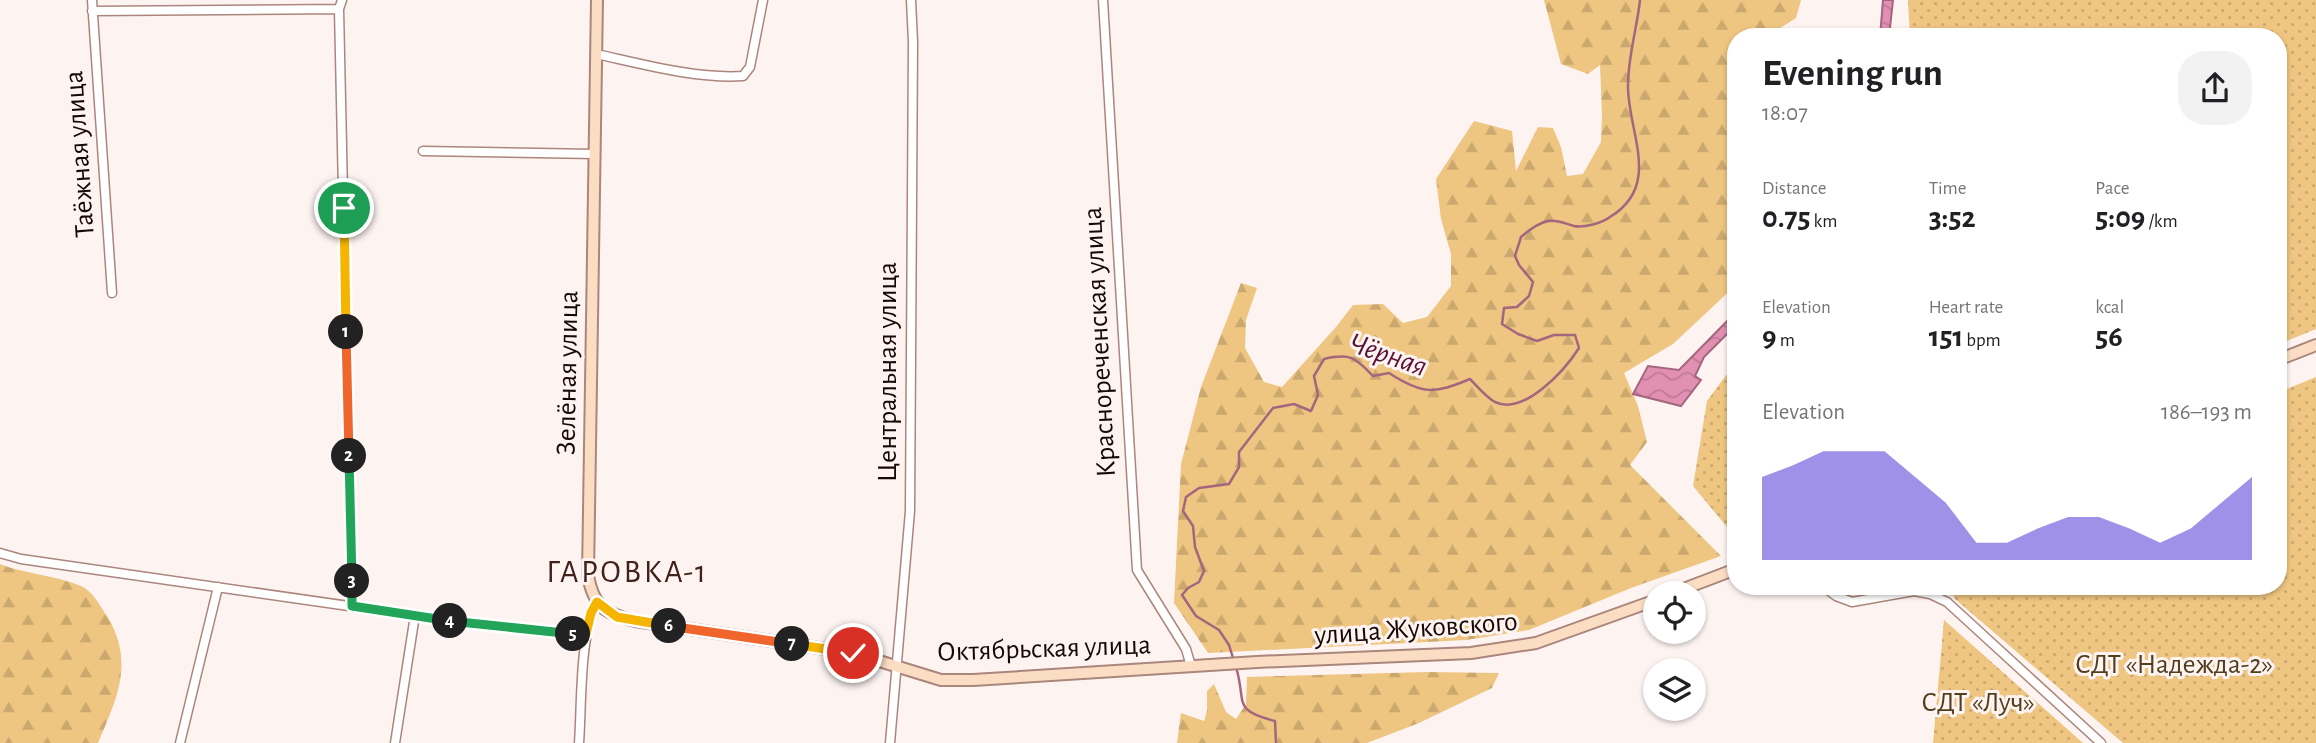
<!DOCTYPE html>
<meta charset="utf-8">
<style>
:root{--surface:#fff;--page:#f2f2f2;--text:#202124;--muted:#757577;--accent:#7763de}
body{margin:0;font-family:"Alegreya Sans",sans-serif;background:var(--page);color:var(--text);height:100vh;display:flex;flex-direction:column;font-size:26px;white-space:nowrap}
*{box-sizing:border-box;margin:0}
p{font-size:23px;color:var(--muted)}
.icon{flex:none;width:38px;height:38px;fill:none;stroke:currentColor;stroke-width:2;stroke-linecap:round;stroke-linejoin:round}
.map{position:relative;flex:1;overflow:hidden}
.sheet{position:absolute;left:1727px;top:28px;width:560px;height:567px;display:flex;flex-direction:column;background:var(--surface);border-radius:28px;box-shadow:0 2px 5px #0004}
.sheet>*{flex:none}
.controls{position:absolute;left:1643px;top:581px;display:grid;gap:14px}
.controls a{display:grid;place-items:center;width:63px;height:63px;border-radius:50%;background:var(--surface);box-shadow:0 2px 5px #0004;font-size:35px}
.pin{position:absolute;display:grid;place-items:center;width:60px;height:60px;color:#fff;margin:-30px;border:4px solid #fff;border-radius:50%;box-shadow:0 2px 7px #0007}
.km{position:absolute;width:35px;height:35px;margin:-18px;border-radius:50%;background:#222;color:#fff;font-size:19px;line-height:35px;text-align:center}
.round{display:grid;place-items:center;flex:none;width:74px;height:74px;border-radius:28px;background:var(--page)}
.summary{display:flex;align-items:center;justify-content:space-between;height:119px;padding:0 35px}
h1{font-size:38px;font-weight:600;line-height:52px}
.figures{display:grid;grid-template-columns:repeat(3,1fr);gap:10px;height:119px;padding:7px 35px}
.figures div{display:grid;align-content:center}
.figures b{font-size:30px;font-weight:600}
.figures small{font-size:19px;font-weight:400}
.figures p{font-size:19px}
.chart{height:196px;padding:14px 35px}
.chart p{display:flex;justify-content:space-between}
.chart svg{width:100%;height:126px;margin-top:7px;fill:var(--accent);opacity:.7}
.map>svg:first-child{display:block}
.forest{fill:url(#forest-firs)}
.garden{fill:url(#garden-dots)}
.water{fill:url(#water-waves);stroke:#a4667e;stroke-width:2}
.lines{fill:none;stroke-linecap:round;stroke-linejoin:round}
.stream{stroke:#a4667e;stroke-width:2.5}
.street-casing{stroke:#ab867c;stroke-width:11}
.secondary-casing{stroke:#ab867c;stroke-width:14}
.street{stroke:#fff;stroke-width:8}
.secondary{stroke:#faddc3;stroke-width:10}
.split-1-casing{stroke:#fff;stroke-width:14}
.split-2-casing{stroke:#fff;stroke-width:14}
.split-3-casing{stroke:#fff;stroke-width:14}
.split-4-casing{stroke:#fff;stroke-width:14}
.split-5-casing{stroke:#fff;stroke-width:14}
.split-6-casing{stroke:#fff;stroke-width:14}
.split-7-casing{stroke:#fff;stroke-width:14}
.split-8-casing{stroke:#fff;stroke-width:14}
.split-1{stroke:#f5b400;stroke-width:9}
.split-2{stroke:#f0652b;stroke-width:9}
.split-3{stroke:#22a559;stroke-width:9}
.split-4{stroke:#22a559;stroke-width:9}
.split-5{stroke:#22a559;stroke-width:9}
.split-6{stroke:#f5b400;stroke-width:9}
.split-7{stroke:#f0652b;stroke-width:9}
.split-8{stroke:#f5b400;stroke-width:9}
.labels{text-anchor:middle;dominant-baseline:central;stroke-width:6;stroke-linejoin:round;paint-order:stroke}
.street-label{font-size:28px;fill:#150805;stroke:#fdf4f2}
.park-label{font-size:28px;fill:#513e1d;stroke:#fdf4f2}
.water-label{font-size:30px;font-style:italic;fill:#5b1239;stroke:#fdf4f2}
.quarter-label{font-size:32px;letter-spacing:2px;fill:#40221a;stroke:#fdf4f2}
</style>
<div class="map">
<svg width="2316" height="743" viewBox="0 0 2316 743">
<defs>
<pattern id="forest-firs" width="22" height="20" patternUnits="userSpaceOnUse" patternTransform="scale(1.75)"><rect width="22" height="20" fill="#eec581"/><path d="M5 1l3.5 6h-7zM16 11l3.5 6h-7z" fill="#cba86e"/></pattern>
<pattern id="garden-dots" width="8" height="8" patternUnits="userSpaceOnUse" patternTransform="scale(1.75)"><rect width="8" height="8" fill="#eec581"/><path d="M2 2h.1M6 6h.1" fill="none" stroke="#cba86e" stroke-width="1.8" stroke-linecap="round"/></pattern>
<pattern id="water-waves" width="16" height="10" patternUnits="userSpaceOnUse" patternTransform="scale(1.75)"><rect width="16" height="10" fill="#e18fb2"/><path d="M0 5q4-4 8 0t8 0" fill="none" stroke="#c07a98"/></pattern>
</defs>
<rect width="100%" height="100%" fill="#fdf4f2"/>
<path class="forest" d="M 1544,0 L 1801,0 L 1796,18 L 1766,37 L 1736,37 L 1736,285 L 1673,344 L 1624,373 L 1638,406 L 1647,442 L 1630,465 L 1721,556 L 1631,588 L 1529,630 L 1466,640 L 1208,653 L 1174,603 L 1181,464 L 1201,387 L 1241,283 L 1257,288 L 1246,320 L 1245,348 L 1264,382 L 1282,387 L 1336,327 L 1353,305 L 1383,304 L 1403,323 L 1427,317 L 1451,286 L 1451,254 L 1441,219 L 1436,179 L 1474,121 L 1512,131 L 1516,171 L 1538,127 L 1553,128 L 1561,147 L 1567,176 L 1583,174 L 1601,142 L 1602,114 L 1600,65 L 1588,74 L 1561,64 Z
M 0,564 C 25,574 60,576 83,587 C 94,593 100,606 107,616 C 135,662 117,698 98,743 L 0,743 Z
M 1427,672 L 1499,673 L 1492,688 L 1419,723 L 1367,743 L 1177,743 L 1181,713 L 1204,721 L 1207,711 L 1207,691 L 1214,684 L 1226,712 L 1236,719 L 1246,704 L 1247,677 Z"/>
<path class="garden" d="M 1908,0 L 2316,0 L 2316,329 L 2279,344 L 2278,37 L 1910,37 Z
M 1736,362 L 1736,538 L 1693,486 L 1707,401 Z
M 2316,377 L 2316,743 L 2123,743 L 1955,599 L 1949,586 L 2278,586 L 2279,392 Z
M 1944,620 L 2083,743 L 1933,743 Z"/>
<path class="water" d="M 1883,0 L 1893,0 L 1889,37 L 1880,37 Z
M 1736,312 L 1736,325 L 1704,357 L 1695,376 L 1701,380 L 1681,406 L 1633,394 L 1648,366 L 1679,370 Z"/>
<g class="lines">
<path class="stream" d="M 1234,661 L 1229,645 L 1219,630 L 1196,616 L 1182,595 L 1188,588 L 1199,582 L 1204,571 L 1195,547 L 1193,526 L 1183,511 L 1186,497 L 1199,488 L 1229,484 L 1239,467 L 1239,452 L 1273,408 L 1294,404 L 1311,411 L 1318,395 L 1314,376 L 1324,359 C 1350,353 1355,357 1373,376 L 1389,373 C 1423,395 1434,394 1470,379 C 1477,386 1486,397 1495,402 C 1524,416 1565,370 1579,348 L 1575,335 L 1554,335 L 1537,341 L 1518,334 L 1502,324 L 1504,308 L 1517,307 L 1529,296 L 1533,282 L 1519,265 L 1515,256 L 1521,237 C 1529,230 1538,223 1548,221 C 1557,219 1566,224 1574,226 C 1584,228 1602,223 1610,217 C 1663,185 1627,131 1628,85 C 1628,57 1637,28 1640,0
M 1236,667 C 1247,703 1231,710 1275,721 L 1276,743"/>
<defs>
<path id="street" d="M 92,0 L 112,293
M 1103,0 L 1137,570 L 1186,649 L 1191,666
M 339,9 L 352,606
M 92,11 L 339,9 L 342,0
M 596,54 C 642,64 696,79 743,76 L 750,67 L 763,0
M 423,151 L 595,154
M 0,553 L 21,559 L 481,625 L 569,634 L 586,634
M 1823,586 L 1836,596 L 1852,602 L 1914,591 L 1930,594 L 1947,602 L 2101,743
M 180,743 L 218,587
M 395,743 L 415,615
M 579,743 C 582,703 579,637 597,602
M 890,743 L 910,511 L 913,42 L 911,0"/>
<path id="secondary" d="M 597,0 L 588,575 C 593,606 605,614 635,621 L 853,653 L 941,680 L 973,680 L 1257,662 L 1471,653 L 1536,643 L 1656,600
M 2278,360 L 2316,345
M 1673,593 L 1736,569"/>
</defs>
<use href="#street" class="street-casing"/>
<use href="#secondary" class="secondary-casing"/>
<use href="#street" class="street"/>
<use href="#secondary" class="secondary"/>
</g>
<g class="lines">
<defs>
<path id="split-1" d="M 344,208 L 346,332"/>
<path id="split-2" d="M 346,332 L 349,456"/>
<path id="split-3" d="M 349,456 L 352,581"/>
<path id="split-4" d="M 352,581 L 352,606 L 450,621"/>
<path id="split-5" d="M 450,621 L 573,634"/>
<path id="split-6" d="M 573,634 L 586,634 L 591,613 L 597,602 L 617,617 L 669,626"/>
<path id="split-7" d="M 669,626 L 792,644"/>
<path id="split-8" d="M 792,644 L 853,653"/>
</defs>
<use href="#split-1" class="split-1-casing"/>
<use href="#split-2" class="split-2-casing"/>
<use href="#split-3" class="split-3-casing"/>
<use href="#split-4" class="split-4-casing"/>
<use href="#split-5" class="split-5-casing"/>
<use href="#split-6" class="split-6-casing"/>
<use href="#split-7" class="split-7-casing"/>
<use href="#split-8" class="split-8-casing"/>
<use href="#split-1" class="split-1"/>
<use href="#split-2" class="split-2"/>
<use href="#split-3" class="split-3"/>
<use href="#split-4" class="split-4"/>
<use href="#split-5" class="split-5"/>
<use href="#split-6" class="split-6"/>
<use href="#split-7" class="split-7"/>
<use href="#split-8" class="split-8"/>
</g>
<g class="labels">
<g class="street-label">
<text transform="translate(80 154) rotate(-94)">Таёжная улица</text>
<text transform="translate(1100 342) rotate(-93)">Краснореченская улица</text>
<text transform="translate(888 372) rotate(-90)">Центральная улица</text>
<text transform="translate(568 373) rotate(-89)">Зелёная улица</text>
<text transform="translate(1416 629) rotate(-4)">улица Жуковского</text>
<text transform="translate(1044 649) rotate(-2)">Октябрьская улица</text>
</g>
<g class="park-label">
<text x="2174" y="665">СДТ «Надежда-2»</text>
<text x="1978" y="703">СДТ «Луч»</text>
</g>
<g class="water-label">
<text transform="translate(1388 355) rotate(19)">Чёрная</text>
</g>
<g class="quarter-label">
<text x="627" y="572">ГАРОВКА-1</text>
</g>
</g>
</svg>
<div class="controls">
<a><svg class="icon" aria-label="locate" viewBox="0 0 24 24"><circle cx="12" cy="12" r="6"/><path d="M12 2v4M12 18v4M2 12h4M18 12h4"/></svg></a>
<a><svg class="icon" aria-label="layers" viewBox="0 0 24 24"><path d="M12 4l9 5-9 5-9-5zM3 14l9 5 9-5"/></svg></a>
</div>
<div class="pin" style="left:344px;top:208px;background:#1e9e55"><svg class="icon" aria-label="arrive" viewBox="0 0 24 24"><path d="M6 21V4h12l-3 4 3 4H6"/></svg></div>
<div class="pin" style="left:853px;top:653px;background:#d93025"><svg class="icon" aria-label="check" viewBox="0 0 24 24"><path d="M5 12l5 5 9-10"/></svg></div>
<b class="km" style="left:346px;top:332px">1</b>
<b class="km" style="left:349px;top:456px">2</b>
<b class="km" style="left:352px;top:581px">3</b>
<b class="km" style="left:450px;top:621px">4</b>
<b class="km" style="left:573px;top:634px">5</b>
<b class="km" style="left:669px;top:626px">6</b>
<b class="km" style="left:792px;top:644px">7</b>
<section class="sheet">
<div class="summary"><div><h1>Evening run</h1><p>18:07</p></div><a class="round"><svg class="icon" aria-label="share" viewBox="0 0 24 24"><path d="M12 15V3M7 8l5-5 5 5M5 13v7h14v-7"/></svg></a></div>
<div class="figures">
<div><p>Distance</p><b>0.75<small> km</small></b></div>
<div><p>Time</p><b>3:52</b></div>
<div><p>Pace</p><b>5:09<small> /km</small></b></div>
</div>
<div class="figures">
<div><p>Elevation</p><b>9<small> m</small></b></div>
<div><p>Heart rate</p><b>151<small> bpm</small></b></div>
<div><p>kcal</p><b>56</b></div>
</div>
<div class="chart"><p><span>Elevation</span>186–193 m</p>
<svg viewBox="0 0 160 44" preserveAspectRatio="none"><path d="M0 44V15L10 11L20 6L30 6L40 6L50 15L60 24L70 38L80 38L90 33L100 29L110 29L120 33L130 38L140 33L150 24L160 15V44z"/></svg>
</div>
</section>
</div>
